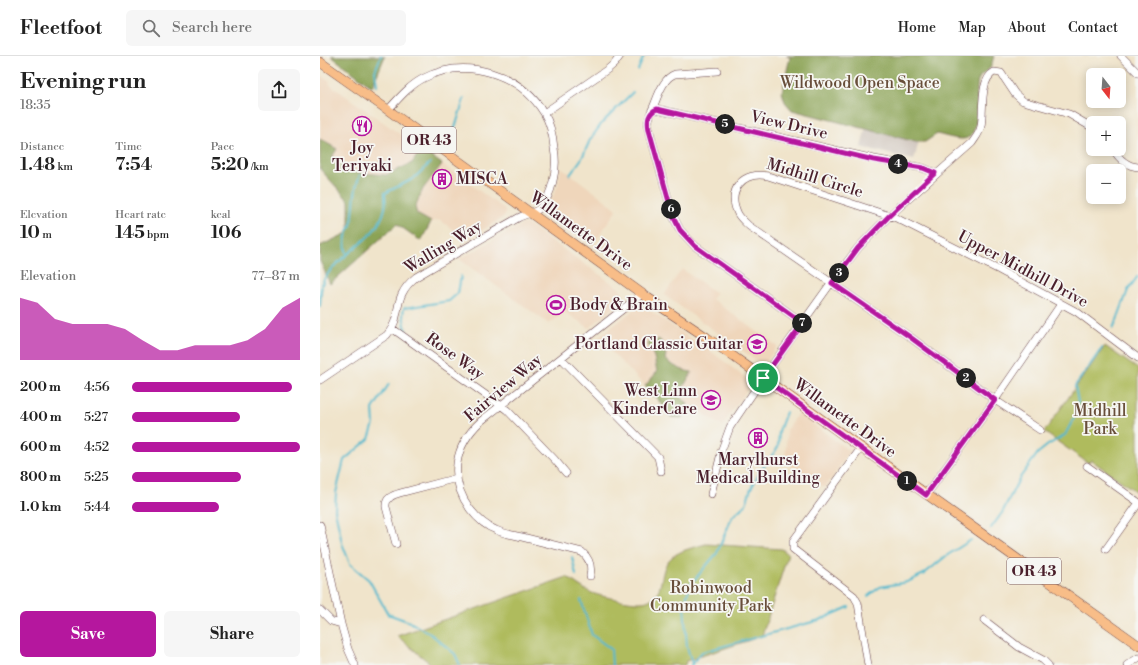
<!DOCTYPE html>
<meta charset="utf-8">
<style>
:root{--surface:#fff;--page:#f6f6f6;--text:#222;--muted:#767676;--line:#e0e0e0;--accent:#b5179e}
body{margin:0;font-family:"Libre Bodoni",serif;background:var(--page);color:var(--text);height:100vh;display:flex;flex-direction:column;font-size:15px;white-space:nowrap}
*{box-sizing:border-box;margin:0}
p{font-size:13px;color:var(--muted)}
.icon{flex:none;width:22px;height:22px;fill:none;stroke:currentColor;stroke-width:2;stroke-linecap:round;stroke-linejoin:round}
.map{position:relative;flex:1;overflow:hidden}
.panel{display:flex;flex-direction:column;background:var(--surface);width:320px}
.panel>*{flex:none}
.needle{width:26px;rotate:163deg}
.controls{position:absolute;left:766px;top:12px;display:grid;gap:8px}
.controls a{display:grid;place-items:center;width:40px;height:40px;border-radius:6px;background:var(--surface);box-shadow:0 2px 10px #0003;font-size:20px}
.pin{position:absolute;display:grid;place-items:center;width:34px;height:34px;color:#fff;margin:-17px;border:2px solid #fff;border-radius:50%;box-shadow:0 1px 4px #0007}
.km{position:absolute;width:20px;height:20px;margin:-10px;border-radius:50%;background:#222;color:#fff;font-size:11px;line-height:20px;text-align:center}
.round{display:grid;place-items:center;flex:none;width:42px;height:42px;border-radius:6px;background:var(--page)}
.overview{display:flex;align-items:center;justify-content:space-between;height:68px;padding:0 20px}
h1{font-size:22px;font-weight:800;line-height:30px}
.metrics{display:grid;grid-template-columns:repeat(3,1fr);gap:6px;height:68px;padding:4px 20px}
.metrics div{display:grid;align-content:center}
.metrics b{font-size:17px;font-weight:800}
.metrics small{font-size:11px;font-weight:400}
.metrics p{font-size:11px}
.chart{height:112px;padding:8px 20px}
.chart p{display:flex;justify-content:space-between}
.chart svg{width:100%;height:72px;margin-top:4px;fill:var(--accent);opacity:.7}
.button{display:flex;gap:8px;margin-top:auto;padding:8px 20px}
.button a{flex:1;height:46px;border-radius:6px;background:var(--accent);color:#fff;font-size:16px;font-weight:800;line-height:46px;text-align:center}
.button a+a{background:var(--page);color:var(--text)}
ul{padding:0 20px;list-style:none;font-size:13px}
li{display:grid;grid-template-columns:64px 48px 1fr;align-items:center;height:30px}
li i{height:10px;border-radius:5px;background:var(--accent)}
header{display:flex;align-items:center;gap:24px;box-sizing:border-box;height:56px;padding:0 20px;background:var(--surface);border-bottom:1px solid var(--line)}
header strong{font-size:19px}
nav{display:flex;gap:22px;margin-inline-start:auto;font-size:14px}
.search{width:280px;height:36px;background:var(--page);display:flex;align-items:center;gap:10px;box-sizing:border-box;padding:0 14px;border-radius:6px;color:var(--muted);font-size:15px}
main{display:flex;flex:1;min-height:0}
.map>svg:first-child{display:block}
.built{fill:#efd6bb}
.industrial{fill:#cdc2b9}
.green{fill:#afbb5d;stroke:#7c6d44}
.forest{fill:#8ba354;stroke:#6a6140}
.lines{fill:none;stroke-linecap:round;stroke-linejoin:round}
.stream{stroke:#51b9ce;stroke-width:2}
.minor-casing{stroke:#633d43;stroke-width:8}
.major-casing{stroke:#633d43;stroke-width:10}
.minor{stroke:#fff;stroke-width:7}
.major{stroke:#f8bd88;stroke-width:9}
.route-casing{stroke:#fff;stroke-width:8}
.route{stroke:#b5179e;stroke-width:5}
.labels{text-anchor:middle;dominant-baseline:central;stroke-width:3.5;stroke-linejoin:round;paint-order:stroke}
.shield{fill:#f6f6f2;stroke:#7e6067;stroke-width:1}
.shield-label{font-size:15px;font-weight:bold;fill:#4a1f2b}
.park-label{font-size:16px;fill:#684e3a;stroke:#f6f6f2}
.street-label{font-size:16px;fill:#4a1f2b;stroke:#f6f6f2}
.poi-label{font-size:16px;fill:#4a1f2b;stroke:#f6f6f2}
</style>
<header>
<strong>Fleetfoot</strong>
<div class="search"><svg class="icon" aria-label="search" viewBox="0 0 24 24"><circle cx="10" cy="10" r="6"/><path d="M15 15l6 6"/></svg>Search here</div>
<nav><a>Home</a><a>Map</a><a>About</a><a>Contact</a></nav>
</header>
<main>
<section class="panel">
<div class="overview"><div><h1>Evening run</h1><p>18:35</p></div><a class="round"><svg class="icon" aria-label="share" viewBox="0 0 24 24"><path d="M12 15V3M7 8l5-5 5 5M5 13v7h14v-7"/></svg></a></div>
<div class="metrics">
<div><p>Distance</p><b>1.48<small> km</small></b></div>
<div><p>Time</p><b>7:54</b></div>
<div><p>Pace</p><b>5:20<small> /km</small></b></div>
</div>
<div class="metrics">
<div><p>Elevation</p><b>10<small> m</small></b></div>
<div><p>Heart rate</p><b>145<small> bpm</small></b></div>
<div><p>kcal</p><b>106</b></div>
</div>
<div class="chart"><p><span>Elevation</span>77–87 m</p>
<svg viewBox="0 0 160 44" preserveAspectRatio="none"><path d="M0 44V6L10 9L20 19L30 22L40 22L50 22L60 25L70 32L80 38L90 38L100 35L110 35L120 35L130 32L140 25L150 12L160 6V44z"/></svg>
</div>
<ul>
<li><b>200 m</b>4:56<i style="width:95%"></i></li>
<li><b>400 m</b>5:27<i style="width:64%"></i></li>
<li><b>600 m</b>4:52<i style="width:100%"></i></li>
<li><b>800 m</b>5:25<i style="width:65%"></i></li>
<li><b>1.0 km</b>5:44<i style="width:52%"></i></li>
</ul>
<div class="button"><a>Save</a><a>Share</a></div>
</section>
<div class="map">
<svg width="818" height="609" viewBox="0 0 818 609">
<rect width="100%" height="100%" fill="#f6f6f2"/>
<filter id="ink" filterUnits="userSpaceOnUse"><feTurbulence type="fractalNoise" baseFrequency=".025" numOctaves="2"/><feDisplacementMap in="SourceGraphic" scale="8" xChannelSelector="R" yChannelSelector="G"/><feConvolveMatrix kernelMatrix="1 2 1 2 8 2 1 2 1" color-interpolation-filters="sRGB"/></filter>
<filter id="wash" filterUnits="userSpaceOnUse"><feTurbulence type="fractalNoise" baseFrequency=".012" numOctaves="4" result="noise"/><feDisplacementMap in="SourceGraphic" scale="16" xChannelSelector="R" yChannelSelector="G"/><feGaussianBlur stdDeviation="0.9" result="paint"/><feColorMatrix in="noise" values="0 0 0 0 0 0 0 0 0 0 0 0 0 0 0 0 0 1.4 0 .05"/><feComposite in="paint" operator="in"/></filter>
<g filter="url(#wash)">
<rect width="100%" height="100%" fill="#f0e4cb"/>
<path class="built" d="M 0,19 L 10,26 L 9,28 L 101,93 L 92,107 L 66,119 L 33,116 L 12,101 L 13,90 L 0,83 Z
M 122,108 L 183,152 L 185,155 L 185,160 L 147,184 L 120,164 L 111,166 L 97,158 L 95,151 L 98,141 Z
M 241,111 L 297,153 L 273,189 L 229,156 L 227,153 L 238,129 Z
M 203,168 L 207,168 L 299,232 L 304,239 L 303,244 L 269,272 L 245,256 L 229,268 L 139,203 Z
M 362,213 L 396,237 L 392,243 L 457,290 L 448,304 L 444,307 L 440,307 L 344,239 Z
M 322,249 L 378,287 L 384,290 L 428,324 L 430,327 L 430,330 L 407,362 L 403,371 L 357,340 L 369,316 L 362,314 L 345,303 L 346,298 L 341,292 L 342,286 L 338,283 L 335,287 L 328,288 L 334,301 L 337,316 L 325,330 L 278,282 L 318,250 Z
M 478,357 L 528,394 L 529,397 L 527,400 L 505,432 L 465,406 L 467,374 Z"/>
<path class="industrial" d="M 550,57 L 603,69 L 594,104 L 541,91 Z"/>
<path class="green" d="M 785,290 L 818,313 L 818,437 L 771,404 L 768,407 L 724,376 Z
M 386,488 L 462,493 L 468,498 L 442,580 L 366,605 L 365,609 L 112,609 L 77,580 L 247,521 C 254,526 262,532 270,536 C 277,540 313,547 321,546 C 327,546 333,543 337,537 C 344,526 340,511 352,501 C 361,494 375,491 386,488 Z"/>
<path class="forest" d="M 11,0 L 65,0 L 52,31 Z
M 466,0 L 674,0 C 673,3 672,9 670,12 C 666,17 660,18 658,25 C 654,39 664,83 642,83 C 634,83 625,80 617,78 L 605,86 L 596,86 L 472,54 L 465,46 L 462,36 L 470,1 Z
M 0,83 L 17,93 L 12,101 L 33,116 L 66,119 L 92,107 L 101,93 L 122,108 L 103,133 L 95,151 L 97,158 L 111,166 L 101,185 L 77,168 L 10,228 L 0,205 L 0,190 L 29,176 L 29,145 L 0,113 Z
M 331,283 L 335,286 L 338,283 L 342,286 L 341,292 L 346,298 L 345,303 C 353,310 362,315 372,316 L 358,340 L 368,347 L 362,362 L 351,361 L 339,345 L 325,330 L 337,316 L 334,301 L 328,288 Z"/>
<g class="lines">
<path class="stream" d="M 318,14 L 324,0
M 57,30 L 55,15 L 61,0
M 128,82 L 135,72 L 144,43
M 250,119 L 262,102 L 270,84 L 282,67 L 313,36
M 27,199 C 25,192 25,186 26,180 C 28,175 31,170 32,165 C 35,150 33,133 40,119
M 0,250 C 1,242 0,230 4,223 C 21,196 58,184 65,152 C 66,147 65,142 65,137 L 93,123 L 110,107
M 793,272 L 797,264 L 808,234 L 818,220
M 86,275 L 83,259 L 84,252 L 129,245 L 138,237 L 141,220
M 69,328 L 53,353 L 54,368 L 49,383 L 24,404 L 16,437 L 15,454 L 22,487 L 30,508 L 49,524 L 68,558 L 90,566 L 112,579 L 135,598 L 140,609
M 671,472 L 682,457 L 699,423 L 718,397 L 728,389 L 745,379 L 756,358 L 758,346 L 755,330 L 782,292
M 252,501 L 256,519
M 548,540 L 560,531 L 587,526 L 604,518 L 626,500 L 651,484
M 261,544 L 272,579 L 291,593 L 292,609
M 372,607 L 367,591 L 364,550 L 370,529 L 397,497 L 412,461 L 426,448 L 431,432 L 442,413 L 458,391 L 459,375 L 466,356
M 371,609 L 382,596 L 500,564 L 529,551"/>
</g>
</g>
<g filter="url(#ink)">
<g class="lines">
<defs>
<path id="minor" d="M 801,0 L 818,17
M 331,56 C 337,44 342,22 355,18 L 397,15
M 224,57 L 288,13 L 295,7 L 300,0
M 793,93 C 799,103 806,110 818,111
M 483,267 L 375,190 L 360,174 L 353,160 L 332,85 L 328,67 L 331,56 L 337,53 L 554,103 L 603,112 L 615,117
M 73,273 L 187,354 L 235,404 L 246,417
M 241,302 L 338,401 L 341,415
M 0,324 L 67,279 C 84,259 70,242 96,221 C 130,201 164,181 198,162 C 205,158 215,157 220,152 C 227,145 231,134 233,125 C 236,113 236,103 234,92 C 233,80 230,67 224,57 C 199,17 146,1 104,22 C 90,29 79,42 68,54
M 720,374 L 675,344 L 590,281 L 429,170 C 425,166 421,163 418,158 C 406,134 423,115 448,120 L 576,162 L 679,214 L 757,256 L 818,302
M 541,392 L 473,485 L 473,493 L 534,540 L 538,547 L 548,609
M 767,410 L 818,446
M 391,438 L 402,393 L 410,371 L 443,322 L 511,227 L 538,192 L 569,160 L 652,87 C 656,81 660,77 661,70 C 664,56 659,24 674,16 L 681,17 L 695,38 L 703,45 L 749,58 L 773,72
M 606,439 L 675,344 L 741,248
M 0,469 L 21,568 L 28,593 L 35,609
M 76,488 L 66,451 C 65,442 73,439 80,437 L 137,422
M 786,493 L 818,448
M 270,520 C 272,510 270,503 262,496 C 242,491 222,486 202,481 C 194,479 184,478 176,474 C 165,470 157,462 150,453 C 128,422 134,390 161,365 L 322,238
M 0,554 L 11,565 L 21,568
M 664,564 L 699,591 L 723,604 L 728,609
M 807,609 L 818,602"/>
<path id="major" d="M 0,6 L 68,54 L 328,242 L 386,281 L 818,589"/>
</defs>
<use href="#minor" class="minor-casing"/>
<use href="#major" class="major-casing"/>
<use href="#minor" class="minor"/>
<use href="#major" class="major"/>
</g>
</g>
<g class="lines" filter="url(#ink)">
<defs>
<path id="route" d="M 337,53 L 554,104 L 603,112 L 615,117 L 569,160 L 538,192 L 512,227 L 590,281 L 675,344 L 606,439 L 443,322 L 483,267 L 375,190 L 360,174 L 353,160 L 329,74 C 327,64 328,57 337,53 Z"/>
</defs>
<use href="#route" class="route-casing"/>
<use href="#route" class="route"/>
</g>
<defs>
<symbol id="restaurant-ring" viewBox="-11 -11 22 22"><circle r="9.5" fill="#f6f6f2" stroke="#b5179e" stroke-width="1.5"/><path d="M-5-6h1v4h1v-4h1v4h1v-4h1v5L-1.5 .5V6h-2V.5L-5-1ZM5-6V6H3V1.5H1.5Q1.5-4 5-6Z" fill="#b5179e"/></symbol>
<symbol id="building-ring" viewBox="-11 -11 22 22"><circle r="9.5" fill="#f6f6f2" stroke="#b5179e" stroke-width="1.5"/><path d="M-4-6H4V6H1V3H-1V6H-4ZM-2.5-4.3h1.7v1.8h-1.7ZM.8-4.3h1.7v1.8H.8ZM-2.5-1h1.7V.8h-1.7ZM.8-1h1.7V.8H.8Z" fill="#b5179e"/></symbol>
<symbol id="stadium-ring" viewBox="-11 -11 22 22"><circle r="9.5" fill="#f6f6f2" stroke="#b5179e" stroke-width="1.5"/><path d="M0-5a6.5 5 0 1 0 0 10a6.5 5 0 1 0 0-10ZM-3.5-1.8h7v3.6h-7Z" fill="#b5179e"/></symbol>
<symbol id="school-ring" viewBox="-11 -11 22 22"><circle r="9.5" fill="#f6f6f2" stroke="#b5179e" stroke-width="1.5"/><path d="M0-5L7-2L0 1L-7-2ZM-4 1L0 2.5L4 1V4Q0 6-4 4Z" fill="#b5179e"/></symbol>
</defs>
<g fill-rule="evenodd">
<use href="#restaurant-ring" x="31" y="59" width="22" height="22"/>
<use href="#building-ring" x="111" y="112" width="22" height="22"/>
<use href="#stadium-ring" x="225" y="238" width="22" height="22"/>
<use href="#school-ring" x="426" y="277" width="22" height="22"/>
<use href="#school-ring" x="380" y="333" width="22" height="22"/>
<use href="#building-ring" x="427" y="371" width="22" height="22"/>
</g>
<g class="labels">
<g class="shield">
<rect x="82" y="71" width="54" height="26" rx="3"/>
<rect x="687" y="502" width="54" height="26" rx="3"/>
</g>
<g class="shield-label">
<text x="109" y="84">OR 43</text>
<text x="714" y="515">OR 43</text>
</g>
<g class="park-label">
<text x="540" y="27">Wildwood Open Space</text>
<text x="780" y="355">Midhill<tspan x="780" dy="18">Park</tspan></text>
<text x="391" y="532">Robinwood<tspan x="391" dy="18">Community Park</tspan></text>
</g>
<g class="street-label">
<text transform="translate(469 69) rotate(13)">View Drive</text>
<text transform="translate(495 122) rotate(17)">Midhill Circle</text>
<text transform="translate(261 175) rotate(36)">Willamette Drive</text>
<text transform="translate(123 191) rotate(-31)">Walling Way</text>
<text transform="translate(703 213) rotate(28)">Upper Midhill Drive</text>
<text transform="translate(135 300) rotate(36)">Rose Way</text>
<text transform="translate(183 332) rotate(-40)">Fairview Way</text>
<text transform="translate(525 362) rotate(36)">Willamette Drive</text>
</g>
<g class="poi-label">
<text x="42" y="92">Joy<tspan x="42" dy="18">Teriyaki</tspan></text>
<text x="136" y="123" text-anchor="start">MISCA</text>
<text x="250" y="249" text-anchor="start">Body &amp; Brain</text>
<text x="423" y="288" text-anchor="end">Portland Classic Guitar</text>
<text x="377" y="335" text-anchor="end">West Linn<tspan x="377" dy="18">KinderCare</tspan></text>
<text x="438" y="404">Marylhurst<tspan x="438" dy="18">Medical Building</tspan></text>
</g>
</g>
</svg>
<div class="controls">
<a><svg class="needle" viewBox="-14 -14 28 28"><path d="M0-13l5 13h-10z" fill="#e53935"/><path d="M0 13l5-13h-10z" fill="#767676"/></svg></a>
<a>+</a>
<a>−</a>
</div>
<div class="pin" style="left:443px;top:322px;background:#1e9e55"><svg class="icon" aria-label="arrive" viewBox="0 0 24 24"><path d="M6 21V4h12l-3 4 3 4H6"/></svg></div>
<b class="km" style="left:587px;top:425px">1</b>
<b class="km" style="left:646px;top:322px">2</b>
<b class="km" style="left:519px;top:217px">3</b>
<b class="km" style="left:578px;top:108px">4</b>
<b class="km" style="left:405px;top:68px">5</b>
<b class="km" style="left:351px;top:153px">6</b>
<b class="km" style="left:482px;top:267px">7</b>
</div>
</main>
